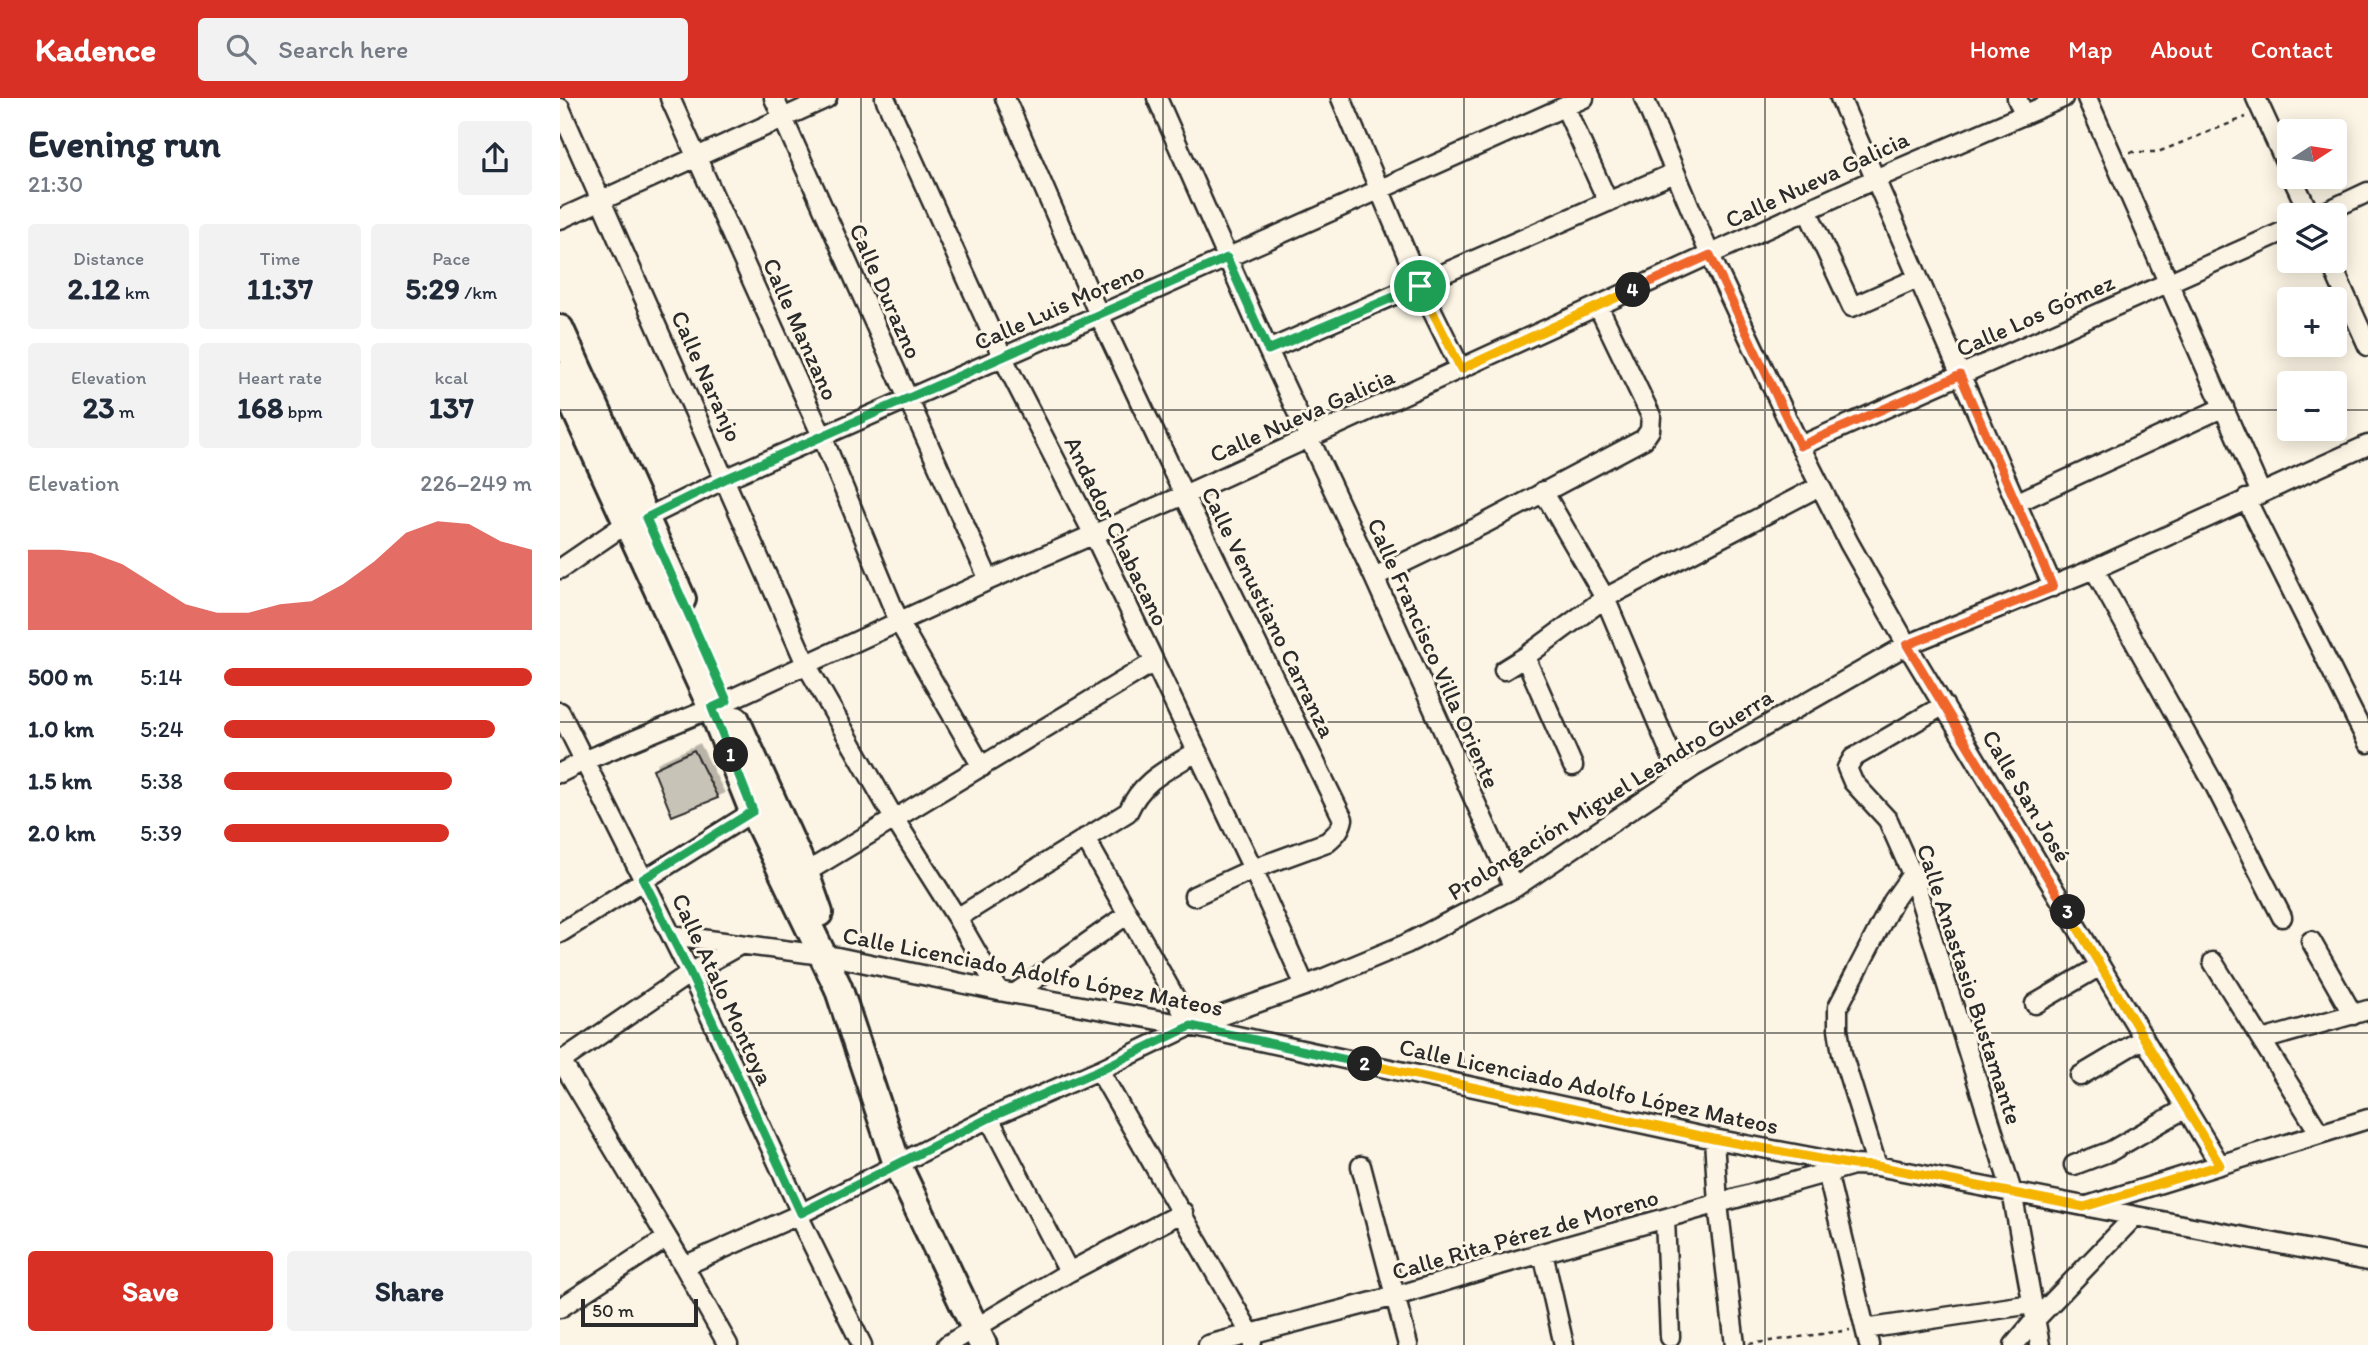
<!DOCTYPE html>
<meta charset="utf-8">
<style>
:root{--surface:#fff;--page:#f2f2f3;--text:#1f2937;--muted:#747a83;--accent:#d93025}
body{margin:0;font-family:Itim,sans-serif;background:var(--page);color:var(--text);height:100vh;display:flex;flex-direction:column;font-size:26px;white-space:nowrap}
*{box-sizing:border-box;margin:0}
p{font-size:23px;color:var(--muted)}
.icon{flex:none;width:38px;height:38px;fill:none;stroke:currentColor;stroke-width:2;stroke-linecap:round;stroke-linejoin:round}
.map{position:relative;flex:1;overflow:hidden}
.details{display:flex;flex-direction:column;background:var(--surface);width:560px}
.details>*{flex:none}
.needle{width:46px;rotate:78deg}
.controls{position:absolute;left:1717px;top:21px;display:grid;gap:14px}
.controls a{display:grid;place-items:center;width:70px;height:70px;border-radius:7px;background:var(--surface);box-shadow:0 4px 18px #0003;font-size:35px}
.scale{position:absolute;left:21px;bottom:18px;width:117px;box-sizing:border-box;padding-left:7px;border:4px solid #2b2b2b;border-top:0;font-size:19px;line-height:24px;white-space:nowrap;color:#2b2b2b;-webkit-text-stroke:5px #fcf5e5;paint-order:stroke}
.pin{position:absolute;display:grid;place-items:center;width:60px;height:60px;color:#fff;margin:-30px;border:4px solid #fff;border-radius:50%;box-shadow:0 2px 7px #0007}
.km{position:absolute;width:35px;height:35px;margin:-18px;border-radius:50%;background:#222;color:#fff;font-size:19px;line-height:35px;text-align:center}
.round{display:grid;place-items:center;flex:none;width:74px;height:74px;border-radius:7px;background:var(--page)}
.summary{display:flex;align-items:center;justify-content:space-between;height:119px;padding:0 28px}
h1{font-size:38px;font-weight:700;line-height:52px}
.stats{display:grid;grid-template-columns:repeat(3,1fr);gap:10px;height:119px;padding:7px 28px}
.stats div{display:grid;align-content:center;border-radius:7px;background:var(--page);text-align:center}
.stats b{font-size:30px;font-weight:700}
.stats small{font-size:19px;font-weight:400}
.stats p{font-size:19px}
.chart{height:196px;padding:14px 28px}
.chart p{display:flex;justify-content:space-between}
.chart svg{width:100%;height:126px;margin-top:7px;fill:var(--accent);opacity:.7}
.button{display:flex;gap:14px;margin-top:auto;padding:14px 28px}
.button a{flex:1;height:80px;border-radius:7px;background:var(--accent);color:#fff;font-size:28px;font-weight:700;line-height:80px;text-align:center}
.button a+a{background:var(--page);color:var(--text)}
ul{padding:0 28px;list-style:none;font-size:23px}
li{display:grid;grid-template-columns:112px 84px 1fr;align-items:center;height:52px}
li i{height:18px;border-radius:9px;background:var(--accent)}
header{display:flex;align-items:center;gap:42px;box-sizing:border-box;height:98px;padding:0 35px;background:var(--accent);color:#fff}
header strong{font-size:33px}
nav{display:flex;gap:38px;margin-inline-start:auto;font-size:24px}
.search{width:490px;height:63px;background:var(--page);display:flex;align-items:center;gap:18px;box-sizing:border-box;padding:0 24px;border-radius:7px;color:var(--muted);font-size:26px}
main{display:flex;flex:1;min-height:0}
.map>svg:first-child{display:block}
.building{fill:#c8c3b7;stroke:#2b2b2b;stroke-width:2;filter:url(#shadow)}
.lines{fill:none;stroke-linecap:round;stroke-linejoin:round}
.street-casing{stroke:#2b2b2b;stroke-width:23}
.secondary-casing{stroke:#2b2b2b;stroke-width:32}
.path{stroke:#2b2b2b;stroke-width:2.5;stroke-dasharray:5 5;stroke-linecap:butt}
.street{stroke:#fcf5e5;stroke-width:18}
.secondary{stroke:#fcf5e5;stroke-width:26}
.split-1-casing{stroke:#fff;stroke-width:14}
.split-2-casing{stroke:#fff;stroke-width:14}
.split-3-casing{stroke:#fff;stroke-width:14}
.split-4-casing{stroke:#fff;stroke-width:14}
.split-5-casing{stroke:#fff;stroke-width:14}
.split-1{stroke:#22a559;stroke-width:9}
.split-2{stroke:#22a559;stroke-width:9}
.split-3{stroke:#f5b400;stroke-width:9}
.split-4{stroke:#f0652b;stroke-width:9}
.split-5{stroke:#f5b400;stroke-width:9}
.grid{fill:none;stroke:#2b2b2b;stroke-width:2;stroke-opacity:0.55}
.labels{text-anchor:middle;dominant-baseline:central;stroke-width:6;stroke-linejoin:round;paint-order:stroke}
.street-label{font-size:24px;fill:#2b2b2b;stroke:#fcf5e5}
</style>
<header>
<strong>Kadence</strong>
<div class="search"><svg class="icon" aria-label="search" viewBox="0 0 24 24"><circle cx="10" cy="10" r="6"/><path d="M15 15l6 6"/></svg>Search here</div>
<nav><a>Home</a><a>Map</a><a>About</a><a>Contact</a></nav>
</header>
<main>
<section class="details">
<div class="summary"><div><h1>Evening run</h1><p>21:30</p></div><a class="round"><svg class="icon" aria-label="share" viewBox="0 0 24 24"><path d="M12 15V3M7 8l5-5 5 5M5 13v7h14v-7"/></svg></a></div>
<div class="stats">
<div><p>Distance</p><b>2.12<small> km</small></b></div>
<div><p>Time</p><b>11:37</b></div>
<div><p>Pace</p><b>5:29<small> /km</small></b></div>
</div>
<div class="stats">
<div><p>Elevation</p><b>23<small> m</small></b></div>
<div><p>Heart rate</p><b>168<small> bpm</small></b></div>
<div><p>kcal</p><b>137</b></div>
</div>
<div class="chart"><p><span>Elevation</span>226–249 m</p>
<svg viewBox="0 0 160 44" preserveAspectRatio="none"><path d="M0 44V16L10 16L20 17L30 21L40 28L50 35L60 38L70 38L80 35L90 34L100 28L110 20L120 10L130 6L140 7L150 13L160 16V44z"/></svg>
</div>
<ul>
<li><b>500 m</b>5:14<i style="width:100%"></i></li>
<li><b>1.0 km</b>5:24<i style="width:88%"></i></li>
<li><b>1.5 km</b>5:38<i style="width:74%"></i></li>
<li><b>2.0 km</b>5:39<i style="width:73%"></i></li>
</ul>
<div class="button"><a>Save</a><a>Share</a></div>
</section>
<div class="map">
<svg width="1808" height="1247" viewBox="0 0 1808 1247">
<defs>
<filter id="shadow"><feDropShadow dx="5.5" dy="-5.5" stdDeviation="0" flood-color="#0004"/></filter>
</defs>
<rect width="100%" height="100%" fill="#fcf5e5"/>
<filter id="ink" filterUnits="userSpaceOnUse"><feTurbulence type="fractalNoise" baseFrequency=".0143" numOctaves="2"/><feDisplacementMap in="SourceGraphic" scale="14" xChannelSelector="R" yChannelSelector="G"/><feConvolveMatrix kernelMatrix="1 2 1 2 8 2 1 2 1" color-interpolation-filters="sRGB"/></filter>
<g filter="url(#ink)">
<path class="building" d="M 134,652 L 158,700 L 112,718 L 93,671 Z"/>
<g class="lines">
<defs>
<path id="street" d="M 110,0 L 262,338 L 339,524 L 422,669
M 214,0 L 429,482
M 325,0 L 443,260 L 534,437 L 693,771 L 745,888
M 445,0 L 539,217 L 624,397 L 783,721 C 781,732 775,737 767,744 L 693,771 L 634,798
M 597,0 L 708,252 L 814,479 L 954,790
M 781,0 L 860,188 L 901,271
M 1084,0 L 1150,157 L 1240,348 L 1289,445 L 1347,547 L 1660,1067
M 1280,0 L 1493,489
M 1457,0 L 1464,17
M 1527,0 L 1701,395
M 1696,0 L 1729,72
M 1005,9 L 1048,104
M 0,10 L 246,566 L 335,722 L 397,820 L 439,893
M 1732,79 L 1750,117
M 1247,112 L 1292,209 L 1358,180
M 1759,117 L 1808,94
M 0,121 L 267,0
M 1770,163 L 1808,248
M 708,252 L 1114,75
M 1240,348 L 1729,131
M 983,393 L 1045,500 L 1120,678
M 1686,401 L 1808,645
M 1456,405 L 1664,309
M 0,471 L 67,425 L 86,420 L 165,381 L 539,217 L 1024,0
M 1534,471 L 1655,688 L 1722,819
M 814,479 L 924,426 L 1084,341 L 1090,332 L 1091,318 L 1038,208
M 965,559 L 1013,668
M 944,572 L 965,559 L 1045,500 L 1260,388
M 1384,607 L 1293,660 L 1287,670 L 1293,684 L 1328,722 L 1352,776 L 1452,1094 L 1480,1247
M 0,614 L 130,875 L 241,1115
M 0,675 L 26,662 L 152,610 L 429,482 L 624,397 L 1315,81 L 1503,0
M 525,740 L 631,928
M 245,775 L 594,564
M 397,820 L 568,714 C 582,682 607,672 636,654
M 0,835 L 202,708
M 111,837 L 277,859 L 439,893 L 631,928 L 1154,1041 L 1293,1067 L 1317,1068 L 1808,1163
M 1751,843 L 1793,917
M 1653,864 L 1760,1036
M 454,896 L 568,816
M 1475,906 L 1540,868
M 1702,942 L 1808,912
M 0,961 L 124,1168 L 168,1247
M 0,964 L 130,875 L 180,847
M 539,972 L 690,1235 L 692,1244
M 1520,978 L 1584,940
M 429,1020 L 509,1174
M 1154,1041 L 1158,1106 L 1175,1247
M 1514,1067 L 1551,1053 L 1626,1010
M 801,1068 L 848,1247
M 1317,1068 L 1282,956 L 1278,931 L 1278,909 L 1333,803 L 1352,776
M 1267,1074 L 1309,1247
M 1527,1108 L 1808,1021
M 238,1117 L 302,1247
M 1105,1121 L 1110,1239
M 983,1155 L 1004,1247
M 124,1168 L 238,1117 L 429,1020 L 539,972 L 631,928 L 745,888 L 846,846 L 954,790 L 1134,669 L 1347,547 L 1534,471 L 1808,347
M 0,1210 L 107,1140
M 1305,1231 L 1472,1206
M 387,1247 L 509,1174 L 623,1114
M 648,1247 L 836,1198 L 936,1168 L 1290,1068
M 1454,1247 L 1475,1222 L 1574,1119"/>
<path id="secondary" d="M 0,231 L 122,501
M 0,278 L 152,610 L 193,713 L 278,889 L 337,1066 L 423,1247
M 176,622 L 245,775 L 259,815"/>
</defs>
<use href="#street" class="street-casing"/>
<use href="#secondary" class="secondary-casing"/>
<path class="path" d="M 1570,54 L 1598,54 L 1686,19
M 1189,1246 L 1290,1232"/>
<use href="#street" class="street"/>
<use href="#secondary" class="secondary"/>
</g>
</g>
<g class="lines" filter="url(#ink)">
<defs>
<path id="split-1" d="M 171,657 L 152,610 L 167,603 L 86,420 L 165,381 L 667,160 L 708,252 L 860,188"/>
<path id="split-2" d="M 171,657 L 193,713 L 83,781 L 130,875 L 241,1115 L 429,1020 L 539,972 L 631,928 L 805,966"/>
<path id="split-3" d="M 805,966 L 1154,1041 L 1293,1067 L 1317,1068 L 1524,1109 L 1660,1067 L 1508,814"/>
<path id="split-4" d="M 1073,192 L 1150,157 L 1240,348 L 1400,277 L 1493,489 L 1347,547 L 1508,814"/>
<path id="split-5" d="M 860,188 L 901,271 L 1073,192"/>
</defs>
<use href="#split-1" class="split-1-casing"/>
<use href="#split-2" class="split-2-casing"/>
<use href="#split-3" class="split-3-casing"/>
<use href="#split-4" class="split-4-casing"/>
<use href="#split-5" class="split-5-casing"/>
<use href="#split-1" class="split-1"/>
<use href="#split-2" class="split-2"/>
<use href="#split-3" class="split-3"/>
<use href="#split-4" class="split-4"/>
<use href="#split-5" class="split-5"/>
</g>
<path class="grid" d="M 301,0 L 301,1247M 603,0 L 603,1247M 904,0 L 904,1247M 1205,0 L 1205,1247M 1507,0 L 1507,1247M 0,312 L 1729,312M 1774,312 L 1808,312M 0,624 L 1808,624M 0,935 L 1808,935"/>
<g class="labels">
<g class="street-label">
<text transform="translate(1257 81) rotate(-25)">Calle Nueva Galicia</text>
<text transform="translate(326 193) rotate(66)">Calle Durazno</text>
<text transform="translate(499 208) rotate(-24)">Calle Luis Moreno</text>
<text transform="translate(1475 217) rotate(-24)">Calle Los Gómez</text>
<text transform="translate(241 231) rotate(66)">Calle Manzano</text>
<text transform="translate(147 278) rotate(66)">Calle Naranjo</text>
<text transform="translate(742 317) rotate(-24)">Calle Nueva Galicia</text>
<text transform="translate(557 433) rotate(64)">Andador Chabacano</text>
<text transform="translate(709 514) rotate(64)">Calle Venustiano Carranza</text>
<text transform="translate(874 555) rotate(66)">Calle Francisco Villa Oriente</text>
<text transform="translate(1050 696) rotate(-32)">Prolongación Miguel Leandro Guerra</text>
<text transform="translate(1467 698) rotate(59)">Calle San José</text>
<text transform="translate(473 873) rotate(11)">Calle Licenciado Adolfo López Mateos</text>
<text transform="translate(1410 886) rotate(72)">Calle Anastasio Bustamante</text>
<text transform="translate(163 891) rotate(65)">Calle Atalo Montoya</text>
<text transform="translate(1029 988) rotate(12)">Calle Licenciado Adolfo López Mateos</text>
<text transform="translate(965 1136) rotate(-16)">Calle Rita Pérez de Moreno</text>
</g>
</g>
</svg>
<div class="controls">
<a><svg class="needle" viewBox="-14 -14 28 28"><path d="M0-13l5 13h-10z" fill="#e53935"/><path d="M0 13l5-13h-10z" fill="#747a83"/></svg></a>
<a><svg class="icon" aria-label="layers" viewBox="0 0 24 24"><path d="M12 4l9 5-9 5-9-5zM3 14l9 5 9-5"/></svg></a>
<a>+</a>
<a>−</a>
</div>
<div class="scale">50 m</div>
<div class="pin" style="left:860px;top:188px;background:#1e9e55"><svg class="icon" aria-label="arrive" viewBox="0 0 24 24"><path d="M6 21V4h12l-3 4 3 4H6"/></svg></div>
<b class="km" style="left:171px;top:657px">1</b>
<b class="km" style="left:805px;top:966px">2</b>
<b class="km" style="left:1508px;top:814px">3</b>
<b class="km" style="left:1073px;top:192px">4</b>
</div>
</main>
